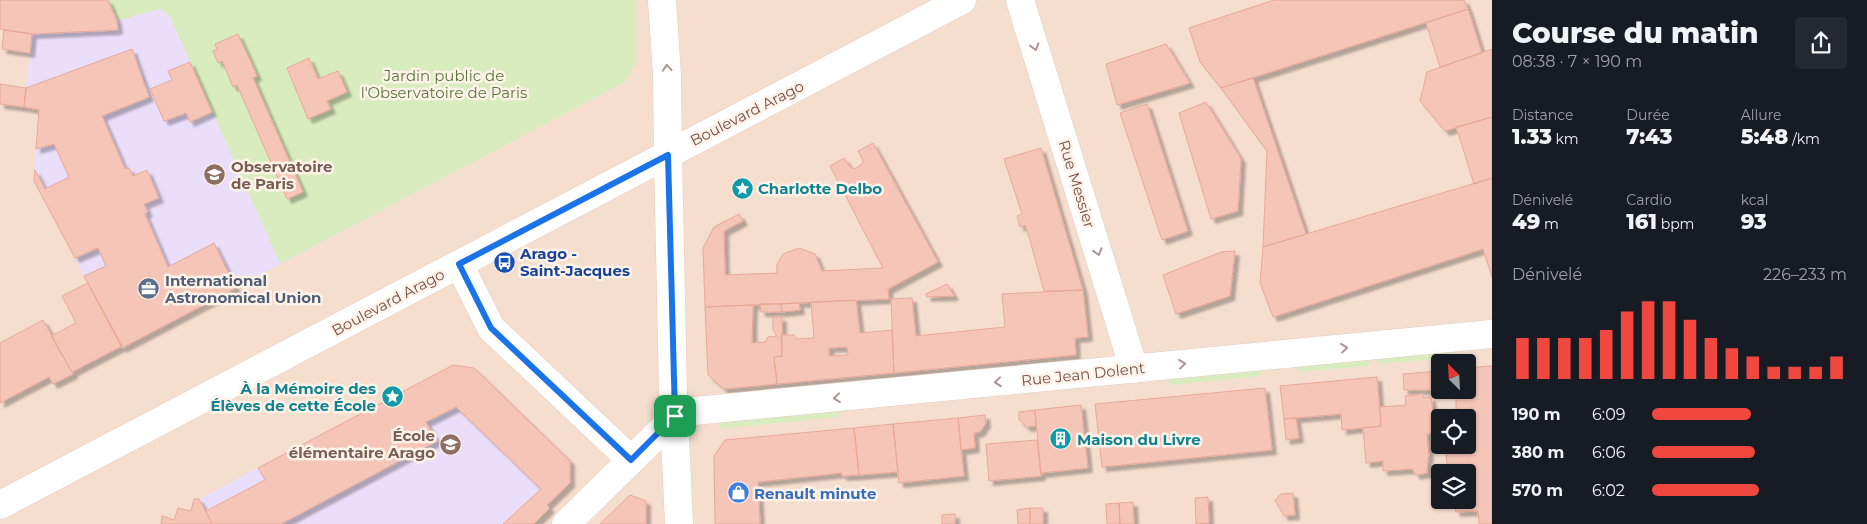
<!DOCTYPE html>
<html lang="fr">
<meta charset="utf-8">
<style>
:root{--surface:#171b24;--page:#242831;--text:#f1f3f6;--muted:#9ea1a6;--accent:#f0483e}
body{margin:0;font-family:Montserrat,sans-serif;background:var(--page);color:var(--text);height:100vh;display:flex;flex-direction:column;font-size:19px;white-space:nowrap}
*{box-sizing:border-box;margin:0}
p{font-size:16px;color:var(--muted)}
.icon{flex:none;width:28px;height:28px;fill:none;stroke:currentColor;stroke-width:2;stroke-linecap:round;stroke-linejoin:round}
.map{position:relative;flex:1;overflow:hidden}
.details{display:flex;flex-direction:column;background:var(--surface);width:375px}
.details>*{flex:none}
.needle{width:32px;rotate:336deg}
.tools{position:absolute;left:1431px;top:354px;display:grid;gap:10px}
.tools a{display:grid;place-items:center;width:45px;height:45px;border-radius:5px;background:var(--surface);box-shadow:0 1px 4px #0004;font-size:25px}
.pin{position:absolute;display:grid;place-items:center;width:42px;height:42px;color:#fff;margin:-21px;border-radius:10px;box-shadow:0 2px 8px #0006}
.round{display:grid;place-items:center;flex:none;width:52px;height:52px;border-radius:5px;background:var(--page)}
.head{display:flex;align-items:center;justify-content:space-between;height:85px;padding:0 20px}
h1{font-size:28px;font-weight:800;line-height:38px}
.figures{display:grid;grid-template-columns:repeat(3,1fr);gap:8px;height:85px;padding:5px 20px}
.figures div{display:grid;align-content:center}
.figures b{font-size:21px;font-weight:800}
.figures small{font-size:14px;font-weight:400}
.figures p{font-size:14px}
.chart{height:140px;padding:10px 20px}
.chart p{display:flex;justify-content:space-between}
.chart svg{width:100%;height:90px;margin-top:5px;stroke:var(--accent);stroke-width:6}
ul{padding:0 20px;list-style:none;font-size:16px}
li{display:grid;grid-template-columns:80px 60px 1fr;align-items:center;height:38px}
li i{height:12px;border-radius:6px;background:var(--accent)}
main{display:flex;flex:1;min-height:0}
.map>svg:first-child{display:block}
.residential{fill:#f6decf;fill-rule:evenodd}
.education{fill:#ebdefa}
.green{fill:#d9ecbf}
.building{fill:#f5c5b7;stroke:#e9a896;fill-rule:evenodd;filter:url(#shadow)}
.lines{fill:none;stroke-linecap:round;stroke-linejoin:round}
.street-casing{stroke:#e5cabf;stroke-width:29}
.secondary-casing{stroke:#eacabc;stroke-width:29}
.street{stroke:#fff;stroke-width:28}
.secondary{stroke:#fff;stroke-width:28}
.oneway{stroke:#ad9590}
.route-casing{stroke:#fff;stroke-width:10}
.route{stroke:#1a73e8;stroke-width:6}
.labels{text-anchor:middle;dominant-baseline:central;stroke-width:5;stroke-linejoin:round;paint-order:stroke}
.park-label{font-size:15px;fill:#58783b;stroke:#fff3e9}
.street-label{font-size:15px;fill:#774f46;stroke:#fff3e9}
.education-label{font-size:15px;font-weight:bold;fill:#785e54;stroke:#fff3e9;text-anchor:start}
.culture-label{font-size:15px;font-weight:bold;fill:#0d838f;stroke:#fff3e9;text-anchor:start}
.transit-label{font-size:15px;font-weight:bold;fill:#164399;stroke:#fff3e9;text-anchor:start}
.service-label{font-size:15px;font-weight:bold;fill:#4e5e75;stroke:#fff3e9;text-anchor:start}
.shop-label{font-size:15px;font-weight:bold;fill:#366cbe;stroke:#fff3e9;text-anchor:start}
</style>
<main>
<div class="map">
<svg width="1492" height="524" viewBox="0 0 1492 524">
<defs>
<filter id="shadow"><feDropShadow dx="4.5" dy="4.5" stdDeviation="1" flood-color="#0004"/></filter>
</defs>
<rect width="100%" height="100%" fill="#feeee1"/>
<path class="residential" d="M 0,0 L 1492,0 L 1492,524 L 0,524 ZM 1440,362 L 1468,362 L 1468,390 L 1440,390 ZM 1440,418 L 1468,418 L 1468,445 L 1440,445 ZM 1440,472 L 1468,472 L 1468,500 L 1440,500 Z"/>
<path class="education" d="M 0,0 L 346,0 L 407,197 L 122,348 L 34,181 L 39,110 L 24,107 L 32,34 L 0,29 Z
M 453,365 L 473,367 L 570,461 L 570,483 L 547,504 L 550,508 L 534,524 L 212,524 L 199,499 Z"/>
<path class="green" d="M 108,0 L 635,0 L 636,63 L 625,82 L 280,264 L 170,17 L 160,9 L 117,21 Z
M 1451,349 L 1451,358 L 1378,364 L 1377,356 Z
M 1368,357 L 1369,366 L 1297,372 L 1297,363 Z
M 1260,367 L 1261,376 L 1169,385 L 1168,376 Z
M 838,408 L 839,417 L 720,429 L 719,420 Z"/>
<path class="building" d="M 0,0 L 108,0 L 117,21 L 118,30 L 32,34 L 0,29 Z
M 1274,0 L 1464,0 L 1468,9 L 1221,88 L 1200,62 L 1189,28 Z
M 1468,9 L 1482,53 L 1440,67 L 1426,23 Z
M 4,30 L 32,34 L 30,53 L 2,49 Z
M 238,34 L 257,76 L 253,78 L 303,192 L 287,199 L 237,85 L 233,87 L 222,61 L 218,63 L 213,51 L 217,49 L 215,44 Z
M 1166,44 L 1190,83 L 1117,105 L 1106,64 Z
M 132,49 L 149,97 L 102,116 L 125,169 L 129,168 L 133,176 L 147,170 L 159,198 L 144,204 L 148,212 L 145,214 L 168,267 L 214,243 L 236,288 L 122,348 L 84,276 L 106,266 L 98,248 L 75,258 L 34,181 L 35,170 L 45,189 L 69,177 L 54,144 L 36,149 L 39,110 L 24,107 L 26,88 Z
M 1492,49 L 1492,117 L 1445,131 L 1420,101 L 1427,72 Z
M 309,58 L 318,79 L 338,71 L 347,92 L 327,101 L 331,109 L 308,119 L 287,68 Z
M 190,62 L 212,112 L 190,122 L 186,113 L 164,121 L 150,89 L 172,80 L 168,71 Z
M 1253,78 L 1306,234 L 1263,247 L 1267,151 L 1221,88 Z
M 0,84 L 26,88 L 24,107 L 0,104 Z
M 1206,102 L 1241,159 L 1238,211 L 1211,219 L 1179,113 Z
M 1147,104 L 1188,231 L 1162,240 L 1120,113 Z
M 1492,117 L 1492,178 L 1474,184 L 1456,127 Z
M 873,143 L 938,262 L 888,289 L 889,299 L 705,307 L 703,248 L 714,227 L 739,214 L 743,221 L 724,231 L 725,275 L 777,273 L 777,264 L 783,254 L 799,248 L 815,254 L 822,271 L 883,268 L 830,166 L 844,158 L 850,167 L 854,169 L 862,164 L 863,160 L 858,151 Z
M 1041,148 L 1083,290 L 1044,291 L 1027,230 L 1025,225 L 1020,227 L 1017,216 L 1022,214 L 1004,159 Z
M 1492,178 L 1492,277 L 1483,249 L 1273,317 L 1260,283 L 1263,247 Z
M 1235,251 L 1230,296 L 1176,314 L 1163,275 L 1221,252 Z
M 88,283 L 122,346 L 72,372 L 51,336 L 76,323 L 62,296 Z
M 947,284 L 954,296 L 927,297 L 926,294 Z
M 1083,290 L 1088,337 L 1075,338 L 1076,355 L 894,373 L 891,299 L 912,298 L 916,336 L 1005,327 L 1002,294 Z
M 856,300 L 860,333 L 892,330 L 894,373 L 777,384 L 774,357 L 782,356 L 781,335 L 794,335 L 797,339 L 814,338 L 811,302 ZM 847,347 L 848,355 L 829,356 L 829,348 Z
M 799,303 L 800,310 L 782,312 L 781,304 Z
M 760,304 L 781,304 L 782,312 L 761,312 Z
M 753,305 L 752,343 L 765,342 L 768,337 L 777,336 L 773,330 L 773,317 L 782,317 L 782,356 L 774,357 L 777,384 L 724,389 L 708,375 L 705,307 Z
M 43,320 L 73,374 L 53,384 L 49,377 L 0,403 L 0,343 Z
M 453,365 L 474,368 L 570,461 L 570,483 L 547,505 L 550,508 L 534,524 L 503,524 L 541,489 L 456,407 L 426,422 L 437,441 L 281,524 L 212,524 L 206,511 L 265,480 L 258,468 Z
M 1489,366 L 1492,366 L 1492,524 L 1479,524 L 1478,511 L 1456,512 L 1453,500 L 1468,500 L 1468,472 L 1448,472 L 1445,445 L 1468,445 L 1468,418 L 1456,418 L 1456,390 L 1468,390 L 1468,368 Z
M 1440,371 L 1440,390 L 1448,390 L 1404,390 L 1403,374 Z
M 1377,377 L 1381,426 L 1342,430 L 1341,414 L 1284,419 L 1280,386 Z
M 1265,388 L 1272,450 L 1102,467 L 1095,404 Z
M 1423,394 L 1424,398 L 1431,397 L 1433,413 L 1456,411 L 1456,418 L 1440,418 L 1440,432 L 1427,434 L 1429,457 L 1428,457 L 1427,473 L 1416,475 L 1412,469 L 1383,471 L 1383,461 L 1366,463 L 1363,428 L 1381,426 L 1380,407 L 1406,405 L 1405,396 Z
M 1081,405 L 1088,468 L 1041,473 L 1035,410 Z
M 1035,410 L 1036,426 L 1027,427 L 1019,420 L 1019,412 Z
M 985,415 L 986,423 L 980,432 L 974,433 L 975,448 L 961,450 L 958,418 Z
M 958,418 L 964,476 L 899,483 L 893,424 Z
M 1296,418 L 1299,438 L 1286,440 L 1284,419 Z
M 893,424 L 898,472 L 859,475 L 854,428 Z
M 854,428 L 859,475 L 842,476 L 842,473 L 758,482 L 760,524 L 715,524 L 714,456 L 725,440 Z
M 1037,440 L 1041,476 L 989,481 L 986,444 Z
M 1293,493 L 1295,515 L 1284,516 L 1275,500 L 1281,494 Z
M 630,495 L 646,501 L 646,524 L 600,524 Z
M 1208,497 L 1209,523 L 1196,524 L 1195,498 Z
M 194,499 L 199,499 L 212,524 L 161,524 L 162,516 L 174,520 L 178,508 L 191,511 Z
M 1133,502 L 1134,524 L 1120,524 L 1119,503 Z
M 1119,503 L 1120,524 L 1107,524 L 1106,504 Z
M 1030,508 L 1030,524 L 1018,524 L 1017,510 Z
M 1030,508 L 1043,508 L 1043,524 L 1030,524 Z
M 955,514 L 955,524 L 942,524 L 942,515 Z"/>
<g class="lines">
<defs>
<path id="street" d="M 662,0 L 667,75 L 668,155
M 1020,0 L 1134,369
M 459,264 L 491,328 L 631,460
M 566,524 L 675,417 L 694,411 L 1492,334"/>
<path id="secondary" d="M 668,155 L 673,393 L 679,524
M 0,505 L 962,0"/>
</defs>
<use href="#street" class="street-casing"/>
<use href="#secondary" class="secondary-casing"/>
<use href="#street" class="street"/>
<use href="#secondary" class="secondary"/>
</g>
<defs><path id="oneway-chevron" d="M-2-3.5L2.5 0L-2 3.5" fill="none" stroke-width="1.6" stroke-linecap="round" stroke-linejoin="round" transform="scale(1.25)"/></defs>
<g class="oneway">
<use href="#oneway-chevron" transform="translate(1035 47) rotate(73)"/>
<use href="#oneway-chevron" transform="translate(667 68) rotate(-94)"/>
<use href="#oneway-chevron" transform="translate(1098 252) rotate(73)"/>
<use href="#oneway-chevron" transform="translate(1344 348) rotate(-6)"/>
<use href="#oneway-chevron" transform="translate(1182 364) rotate(-6)"/>
<use href="#oneway-chevron" transform="translate(998 382) rotate(174)"/>
<use href="#oneway-chevron" transform="translate(837 398) rotate(174)"/>
</g>
<g class="lines">
<defs>
<path id="route" d="M 668,155 L 675,416 L 631,460 L 491,328 L 459,264 Z"/>
</defs>
<use href="#route" class="route-casing"/>
<use href="#route" class="route"/>
</g>
<defs>
<symbol id="university-disc" viewBox="-11 -11 22 22"><circle r="9.5" fill="#8d6e63" stroke="#fff3e9"/><path d="M0-5L7-2L0 1L-7-2ZM-4 1L0 2.5L4 1V4Q0 6-4 4Z" fill="#fff"/></symbol>
<symbol id="sight-disc" viewBox="-11 -11 22 22"><circle r="9.5" fill="#0f9aa8" stroke="#fff3e9"/><path d="M0-6L1.8-2.2L6-1.7L2.9 1.2L3.7 5.4L0 3.3L-3.7 5.4L-2.9 1.2L-6-1.7L-1.8-2.2Z" fill="#fff"/></symbol>
<symbol id="bus-disc" viewBox="-11 -11 22 22"><circle r="9.5" fill="#1a4fb4" stroke="#fff3e9"/><path d="M-5-6H5V4H4V6H2V4H-2V6H-4V4H-5ZM-3.5-4V0h7V-4ZM-3.5 1.2v1.5H-2V1.2ZM2 1.2v1.5H3.5V1.2Z" fill="#fff"/></symbol>
<symbol id="office-disc" viewBox="-11 -11 22 22"><circle r="9.5" fill="#5c6f8a" stroke="#fff3e9"/><path d="M-6-3h4V-5.5h4V-3h4V5H-6ZM-1-4.5V-3h2v-1.5ZM-6 0V1H6V0Z" fill="#fff"/></symbol>
<symbol id="building-disc" viewBox="-11 -11 22 22"><circle r="9.5" fill="#0f9aa8" stroke="#fff3e9"/><path d="M-4-6H4V6H1V3H-1V6H-4ZM-2.5-4.3h1.7v1.8h-1.7ZM.8-4.3h1.7v1.8H.8ZM-2.5-1h1.7V.8h-1.7ZM.8-1h1.7V.8H.8Z" fill="#fff"/></symbol>
<symbol id="school-disc" viewBox="-11 -11 22 22"><circle r="9.5" fill="#8d6e63" stroke="#fff3e9"/><path d="M0-5L7-2L0 1L-7-2ZM-4 1L0 2.5L4 1V4Q0 6-4 4Z" fill="#fff"/></symbol>
<symbol id="shop-disc" viewBox="-11 -11 22 22"><circle r="9.5" fill="#3f7fe0" stroke="#fff3e9"/><path d="M-5-2.5h2.3a2.7 3.5 0 0 1 5.4 0H5L5.5 6h-11ZM-1.5-2.5h3a1.5 2.3 0 0 0-3 0Z" fill="#fff"/></symbol>
</defs>
<g fill-rule="evenodd">
<use href="#university-disc" x="202" y="162" width="25" height="25"/>
<use href="#sight-disc" x="730" y="176" width="25" height="25"/>
<use href="#bus-disc" x="492" y="250" width="25" height="25"/>
<use href="#office-disc" x="136" y="276" width="25" height="25"/>
<use href="#sight-disc" x="380" y="384" width="25" height="25"/>
<use href="#building-disc" x="1048" y="426" width="25" height="25"/>
<use href="#school-disc" x="438" y="432" width="25" height="25"/>
<use href="#shop-disc" x="726" y="480" width="25" height="25"/>
</g>
<g class="labels">
<g class="park-label">
<text x="444" y="75">Jardin public de<tspan x="444" dy="17">l'Observatoire de Paris</tspan></text>
</g>
<g class="street-label">
<text transform="translate(747 113) rotate(-27)">Boulevard Arago</text>
<text transform="translate(1077 184) rotate(73)">Rue Messier</text>
<text transform="translate(388 302) rotate(-28)">Boulevard Arago</text>
<text transform="translate(1083 374) rotate(-6)">Rue Jean Dolent</text>
</g>
<g class="education-label">
<text x="231" y="166">Observatoire<tspan x="231" dy="17">de Paris</tspan></text>
<text x="435" y="435" text-anchor="end">École<tspan x="435" dy="17">élémentaire Arago</tspan></text>
</g>
<g class="culture-label">
<text x="758" y="188">Charlotte Delbo</text>
<text x="376" y="388" text-anchor="end">À la Mémoire des<tspan x="376" dy="17">Élèves de cette École</tspan></text>
<text x="1077" y="439">Maison du Livre</text>
</g>
<g class="transit-label">
<text x="520" y="253">Arago -<tspan x="520" dy="17">Saint-Jacques</tspan></text>
</g>
<g class="service-label">
<text x="165" y="280">International<tspan x="165" dy="17">Astronomical Union</tspan></text>
</g>
<g class="shop-label">
<text x="754" y="493">Renault minute</text>
</g>
</g>
</svg>
<div class="tools">
<a><svg class="needle" viewBox="-14 -14 28 28"><path d="M0-13l5 13h-10z" fill="#e53935"/><path d="M0 13l5-13h-10z" fill="#9ea1a6"/></svg></a>
<a><svg class="icon" aria-label="locate" viewBox="0 0 24 24"><circle cx="12" cy="12" r="6"/><path d="M12 2v4M12 18v4M2 12h4M18 12h4"/></svg></a>
<a><svg class="icon" aria-label="layers" viewBox="0 0 24 24"><path d="M12 4l9 5-9 5-9-5zM3 14l9 5 9-5"/></svg></a>
</div>
<div class="pin" style="left:675px;top:416px;background:#1e9e55"><svg class="icon" aria-label="arrive" viewBox="0 0 24 24"><path d="M6 21V4h12l-3 4 3 4H6"/></svg></div>
</div>
<section class="details">
<div class="head"><div><h1>Course du matin</h1><p>08:38 · 7 × 190 m</p></div><a class="round"><svg class="icon" aria-label="share" viewBox="0 0 24 24"><path d="M12 15V3M7 8l5-5 5 5M5 13v7h14v-7"/></svg></a></div>
<div class="figures">
<div><p>Distance</p><b>1.33<small> km</small></b></div>
<div><p>Durée</p><b>7:43</b></div>
<div><p>Allure</p><b>5:48<small> /km</small></b></div>
</div>
<div class="figures">
<div><p>Dénivelé</p><b>49<small> m</small></b></div>
<div><p>Cardio</p><b>161<small> bpm</small></b></div>
<div><p>kcal</p><b>93</b></div>
</div>
<div class="chart"><p><span>Dénivelé</span>226–233 m</p>
<svg viewBox="0 0 160 44" preserveAspectRatio="none"><path d="M5 44V24M15 44V24M25 44V24M35 44V24M45 44V20M55 44V11M65 44V6M75 44V6M85 44V15M95 44V24M105 44V29M115 44V33M125 44V38M135 44V38M145 44V38M155 44V33"/></svg>
</div>
<ul>
<li><b>190 m</b>6:09<i style="width:51%"></i></li>
<li><b>380 m</b>6:06<i style="width:53%"></i></li>
<li><b>570 m</b>6:02<i style="width:55%"></i></li>
</ul>
</section>
</main>
